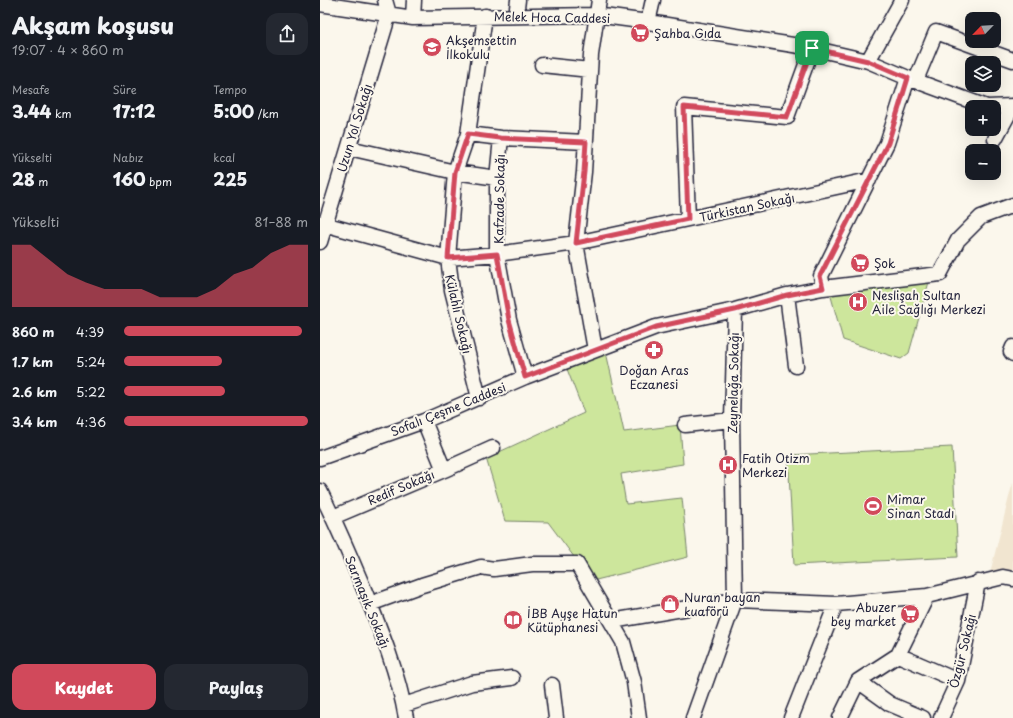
<!DOCTYPE html>
<html lang="tr">
<meta charset="utf-8">
<style>
:root{--surface:#171b24;--page:#242831;--text:#f1f3f6;--muted:#9ea1a6;--accent:#d1495b}
body{margin:0;font-family:"Playpen Sans",sans-serif;background:var(--page);color:var(--text);height:100vh;display:flex;flex-direction:column;font-size:15px;white-space:nowrap}
*{box-sizing:border-box;margin:0}
p{font-size:13px;color:var(--muted)}
.icon{flex:none;width:22px;height:22px;fill:none;stroke:currentColor;stroke-width:2;stroke-linecap:round;stroke-linejoin:round}
.map{position:relative;flex:1;overflow:hidden}
.details{display:flex;flex-direction:column;background:var(--surface);width:320px}
.details>*{flex:none}
.needle{width:26px;rotate:245deg}
.controls{position:absolute;left:645px;top:12px;display:grid;gap:8px}
.controls a{display:grid;place-items:center;width:36px;height:36px;border-radius:8px;background:var(--surface);box-shadow:0 4px 16px #0002;font-size:20px}
.pin{position:absolute;display:grid;place-items:center;width:34px;height:34px;color:#fff;margin:-17px;border-radius:8px;box-shadow:0 2px 6px #0006}
.round{display:grid;place-items:center;flex:none;width:42px;height:42px;border-radius:12px;background:var(--page)}
.overview{display:flex;align-items:center;justify-content:space-between;height:68px;padding:0 12px}
h1{font-size:22px;font-weight:800;line-height:30px}
.metrics{display:grid;grid-template-columns:repeat(3,1fr);gap:6px;height:68px;padding:4px 12px}
.metrics div{display:grid;align-content:center}
.metrics b{font-size:17px;font-weight:800}
.metrics small{font-size:11px;font-weight:400}
.metrics p{font-size:11px}
.chart{height:112px;padding:8px 12px}
.chart p{display:flex;justify-content:space-between}
.chart svg{width:100%;height:72px;margin-top:4px;fill:var(--accent);opacity:.7}
.action{display:flex;gap:8px;margin-top:auto;padding:8px 12px}
.action a{flex:1;height:46px;border-radius:12px;background:var(--accent);color:#fff;font-size:16px;font-weight:800;line-height:46px;text-align:center}
.action a+a{background:var(--page);color:var(--text)}
ul{padding:0 12px;list-style:none;font-size:13px}
li{display:grid;grid-template-columns:64px 48px 1fr;align-items:center;height:30px}
li i{height:10px;border-radius:5px;background:var(--accent)}
main{display:flex;flex:1;min-height:0}
.map>svg:first-child{display:block}
.built{fill:#f1e5d0}
.green{fill:#cde69c;stroke:#78846c}
.lines{fill:none;stroke-linecap:round;stroke-linejoin:round}
.street-casing{stroke:#22223b;stroke-width:17}
.street{stroke:#fbf7ec;stroke-width:14}
.route-casing{stroke:#fff;stroke-width:8}
.route{stroke:#d1495b;stroke-width:5}
.labels{text-anchor:middle;dominant-baseline:central;stroke-width:4;stroke-linejoin:round;paint-order:stroke}
.street-label{font-size:12px;fill:#22223b;stroke:#fbf7ec}
.poi-label{font-size:12px;fill:#22223b;stroke:#fbf7ec;text-anchor:start}
</style>
<main>
<section class="details">
<div class="overview"><div><h1>Akşam koşusu</h1><p>19:07 · 4 × 860 m</p></div><a class="round"><svg class="icon" aria-label="share" viewBox="0 0 24 24"><path d="M12 15V3M7 8l5-5 5 5M5 13v7h14v-7"/></svg></a></div>
<div class="metrics">
<div><p>Mesafe</p><b>3.44<small> km</small></b></div>
<div><p>Süre</p><b>17:12</b></div>
<div><p>Tempo</p><b>5:00<small> /km</small></b></div>
</div>
<div class="metrics">
<div><p>Yükselti</p><b>28<small> m</small></b></div>
<div><p>Nabız</p><b>160<small> bpm</small></b></div>
<div><p>kcal</p><b>225</b></div>
</div>
<div class="chart"><p><span>Yükselti</span>81–88 m</p>
<svg viewBox="0 0 160 44" preserveAspectRatio="none"><path d="M0 44V6L10 6L20 15L30 24L40 29L50 33L60 33L70 33L80 38L90 38L100 38L110 33L120 24L130 20L140 11L150 6L160 6V44z"/></svg>
</div>
<ul>
<li><b>860 m</b>4:39<i style="width:97%"></i></li>
<li><b>1.7 km</b>5:24<i style="width:53%"></i></li>
<li><b>2.6 km</b>5:22<i style="width:55%"></i></li>
<li><b>3.4 km</b>4:36<i style="width:100%"></i></li>
</ul>
<div class="action"><a>Kaydet</a><a>Paylaş</a></div>
</section>
<div class="map">
<svg width="693" height="718" viewBox="0 0 693 718">
<rect width="100%" height="100%" fill="#fbf7ec"/>
<filter id="ink" filterUnits="userSpaceOnUse"><feTurbulence type="fractalNoise" baseFrequency=".025" numOctaves="2"/><feDisplacementMap in="SourceGraphic" scale="8" xChannelSelector="R" yChannelSelector="G"/><feConvolveMatrix kernelMatrix="1 2 1 2 8 2 1 2 1" color-interpolation-filters="sRGB"/></filter>
<g filter="url(#ink)">
<path class="built" d="M 693,483 L 693,576 L 670,573 L 690,493 Z"/>
<path class="green" d="M 609,282 L 589,353 L 581,359 L 523,340 L 510,293 Z
M 286,352 L 304,432 L 360,425 L 363,464 L 301,474 L 306,504 L 362,498 L 368,557 L 272,581 L 228,522 L 185,521 L 166,458 L 264,413 L 247,369 Z
M 632,447 L 638,557 L 474,565 L 468,455 Z"/>
<g class="lines">
<defs>
<path id="street" d="M 0,4 L 93,18 L 276,15 L 328,22 L 492,48 L 548,61 L 588,78 L 667,107 L 693,106
M 196,16 L 198,0
M 93,18 L 94,0
M 328,22 L 333,0
M 548,61 L 582,0
M 222,65 L 270,70
M 596,80 L 616,32 L 693,60
M 148,134 L 181,138 L 266,142
M 181,138 L 177,178 L 177,254 L 189,320 L 205,377
M 675,139 L 693,106
M 29,148 L 135,172 L 177,178
M 368,219 L 364,107 L 467,117 L 492,48
M 0,223 L 128,258 L 177,254 L 256,243 L 549,180
M 0,242 L 69,14 L 65,0
M 503,288 L 501,276 L 567,143 L 588,78
M 467,295 L 476,366
M 693,347 L 691,352 L 693,354
M 275,350 L 256,243 L 264,172 L 271,55 L 279,0
M 159,398 L 132,290 L 128,258 L 135,172 L 148,134 L 165,16
M 365,425 L 412,420
M 0,458 L 104,421 L 205,377 L 336,327 L 415,310 L 467,295 L 503,288 L 620,274 L 638,240 L 661,217 L 693,205
M 124,470 L 173,448
M 0,491 C 15,521 28,551 41,582 C 59,626 78,671 86,718
M 13,517 L 124,470 L 104,421
M 50,604 L 102,585 L 161,567 L 174,569 L 212,564 L 257,564 L 303,642 L 314,682 L 319,718
M 292,621 L 415,600 L 516,604 L 607,596 L 683,577 L 693,579
M 578,655 L 638,681
M 538,681 L 570,704 L 603,718
M 232,685 L 236,718
M 84,705 L 152,683 L 192,678
M 373,718 L 415,600 L 412,420 L 415,310
M 471,718 L 516,604
M 520,718 L 538,681 L 578,655 L 607,596
M 621,718 L 638,681 L 658,582"/>
</defs>
<use href="#street" class="street-casing"/>
<use href="#street" class="street"/>
</g>
</g>
<g class="lines" filter="url(#ink)">
<defs>
<path id="route" d="M 492,48 L 548,61 L 588,78 L 568,143 L 500,276 L 503,288 L 467,295 L 415,310 L 336,327 L 205,377 L 189,320 L 177,254 L 128,258 L 135,172 L 148,134 L 180,138 L 266,142 L 264,172 L 256,243 L 368,219 L 364,107 L 467,117 Z"/>
</defs>
<use href="#route" class="route-casing"/>
<use href="#route" class="route"/>
</g>
<defs>
<symbol id="supermarket-disc" viewBox="-11 -11 22 22"><circle r="9.5" fill="#d1495b" stroke="#fbf7ec"/><path d="M-6-5.5h2.5l.6 2H6L4.5 2H-2.5L-4.4-4H-6ZM-1.5 3.2a1.3 1.3 0 1 0 .1 0ZM3 3.2a1.3 1.3 0 1 0 .1 0Z" fill="#fff"/></symbol>
<symbol id="school-disc" viewBox="-11 -11 22 22"><circle r="9.5" fill="#d1495b" stroke="#fbf7ec"/><path d="M0-5L7-2L0 1L-7-2ZM-4 1L0 2.5L4 1V4Q0 6-4 4Z" fill="#fff"/></symbol>
<symbol id="hospital-disc" viewBox="-11 -11 22 22"><circle r="9.5" fill="#d1495b" stroke="#fbf7ec"/><path d="M-5-5h3v3.5h4V-5h3V5h-3V1.5h-4V5h-3Z" fill="#fff"/></symbol>
<symbol id="pharmacy-disc" viewBox="-11 -11 22 22"><circle r="9.5" fill="#d1495b" stroke="#fbf7ec"/><path d="M-2-6h4v4h4v4h-4v4h-4v-4h-4v-4h4Z" fill="#fff"/></symbol>
<symbol id="stadium-disc" viewBox="-11 -11 22 22"><circle r="9.5" fill="#d1495b" stroke="#fbf7ec"/><path d="M0-5a6.5 5 0 1 0 0 10a6.5 5 0 1 0 0-10ZM-3.5-1.8h7v3.6h-7Z" fill="#fff"/></symbol>
<symbol id="shop-disc" viewBox="-11 -11 22 22"><circle r="9.5" fill="#d1495b" stroke="#fbf7ec"/><path d="M-5-2.5h2.3a2.7 3.5 0 0 1 5.4 0H5L5.5 6h-11ZM-1.5-2.5h3a1.5 2.3 0 0 0-3 0Z" fill="#fff"/></symbol>
<symbol id="library-disc" viewBox="-11 -11 22 22"><circle r="9.5" fill="#d1495b" stroke="#fbf7ec"/><path d="M-6-4Q-3-5.5-.7-3.5V5Q-3 3-6 4ZM6-4Q3-5.5 .7-3.5V5Q3 3 6 4Z" fill="#fff"/></symbol>
</defs>
<g fill-rule="evenodd">
<use href="#supermarket-disc" x="309" y="22" width="22" height="22"/>
<use href="#school-disc" x="101" y="36" width="22" height="22"/>
<use href="#supermarket-disc" x="529" y="252" width="22" height="22"/>
<use href="#hospital-disc" x="527" y="291" width="22" height="22"/>
<use href="#pharmacy-disc" x="323" y="339" width="22" height="22"/>
<use href="#hospital-disc" x="397" y="454" width="22" height="22"/>
<use href="#stadium-disc" x="542" y="495" width="22" height="22"/>
<use href="#shop-disc" x="339" y="593" width="22" height="22"/>
<use href="#supermarket-disc" x="579" y="603" width="22" height="22"/>
<use href="#library-disc" x="182" y="609" width="22" height="22"/>
</g>
<g class="labels">
<g class="street-label">
<text transform="translate(232 17) rotate(1)">Melek Hoca Caddesi</text>
<text transform="translate(34 128) rotate(-73)">Uzun Yol Sokağı</text>
<text transform="translate(179 199) rotate(-89)">Kafzade Sokağı</text>
<text transform="translate(427 207) rotate(-12)">Türkistan Sokağı</text>
<text transform="translate(139 314) rotate(77)">Külahlı Sokağı</text>
<text transform="translate(413 383) rotate(-89)">Zeynelağa Sokağı</text>
<text transform="translate(128 409) rotate(-22)">Sofalı Çeşme Caddesi</text>
<text transform="translate(81 487) rotate(-23)">Redif Sokağı</text>
<text transform="translate(48 602) rotate(68)">Sarmaşık Sokağı</text>
<text transform="translate(642 651) rotate(-76)">Özgür Sokağı</text>
</g>
<g class="poi-label">
<text x="334" y="33">Şahba Gıda</text>
<text x="126" y="40">Akşemsettin<tspan x="126" dy="14">İlkokulu</tspan></text>
<text x="554" y="263">Şok</text>
<text x="552" y="295">Neslişah Sultan<tspan x="552" dy="14">Aile Sağlığı Merkezi</tspan></text>
<text x="334" y="370" text-anchor="middle">Doğan Aras<tspan x="334" dy="14">Eczanesi</tspan></text>
<text x="422" y="458">Fatih Otizm<tspan x="422" dy="14">Merkezi</tspan></text>
<text x="567" y="499">Mimar<tspan x="567" dy="14">Sinan Stadı</tspan></text>
<text x="364" y="597">Nuran bayan<tspan x="364" dy="14">kuaförü</tspan></text>
<text x="576" y="607" text-anchor="end">Abuzer<tspan x="576" dy="14">bey market</tspan></text>
<text x="207" y="613">İBB Ayşe Hatun<tspan x="207" dy="14">Kütüphanesi</tspan></text>
</g>
</g>
</svg>
<div class="controls">
<a><svg class="needle" viewBox="-14 -14 28 28"><path d="M0-13l5 13h-10z" fill="#e53935"/><path d="M0 13l5-13h-10z" fill="#9ea1a6"/></svg></a>
<a><svg class="icon" aria-label="layers" viewBox="0 0 24 24"><path d="M12 4l9 5-9 5-9-5zM3 14l9 5 9-5"/></svg></a>
<a>+</a>
<a>−</a>
</div>
<div class="pin" style="left:492px;top:48px;background:#1e9e55"><svg class="icon" aria-label="arrive" viewBox="0 0 24 24"><path d="M6 21V4h12l-3 4 3 4H6"/></svg></div>
</div>
</main>
